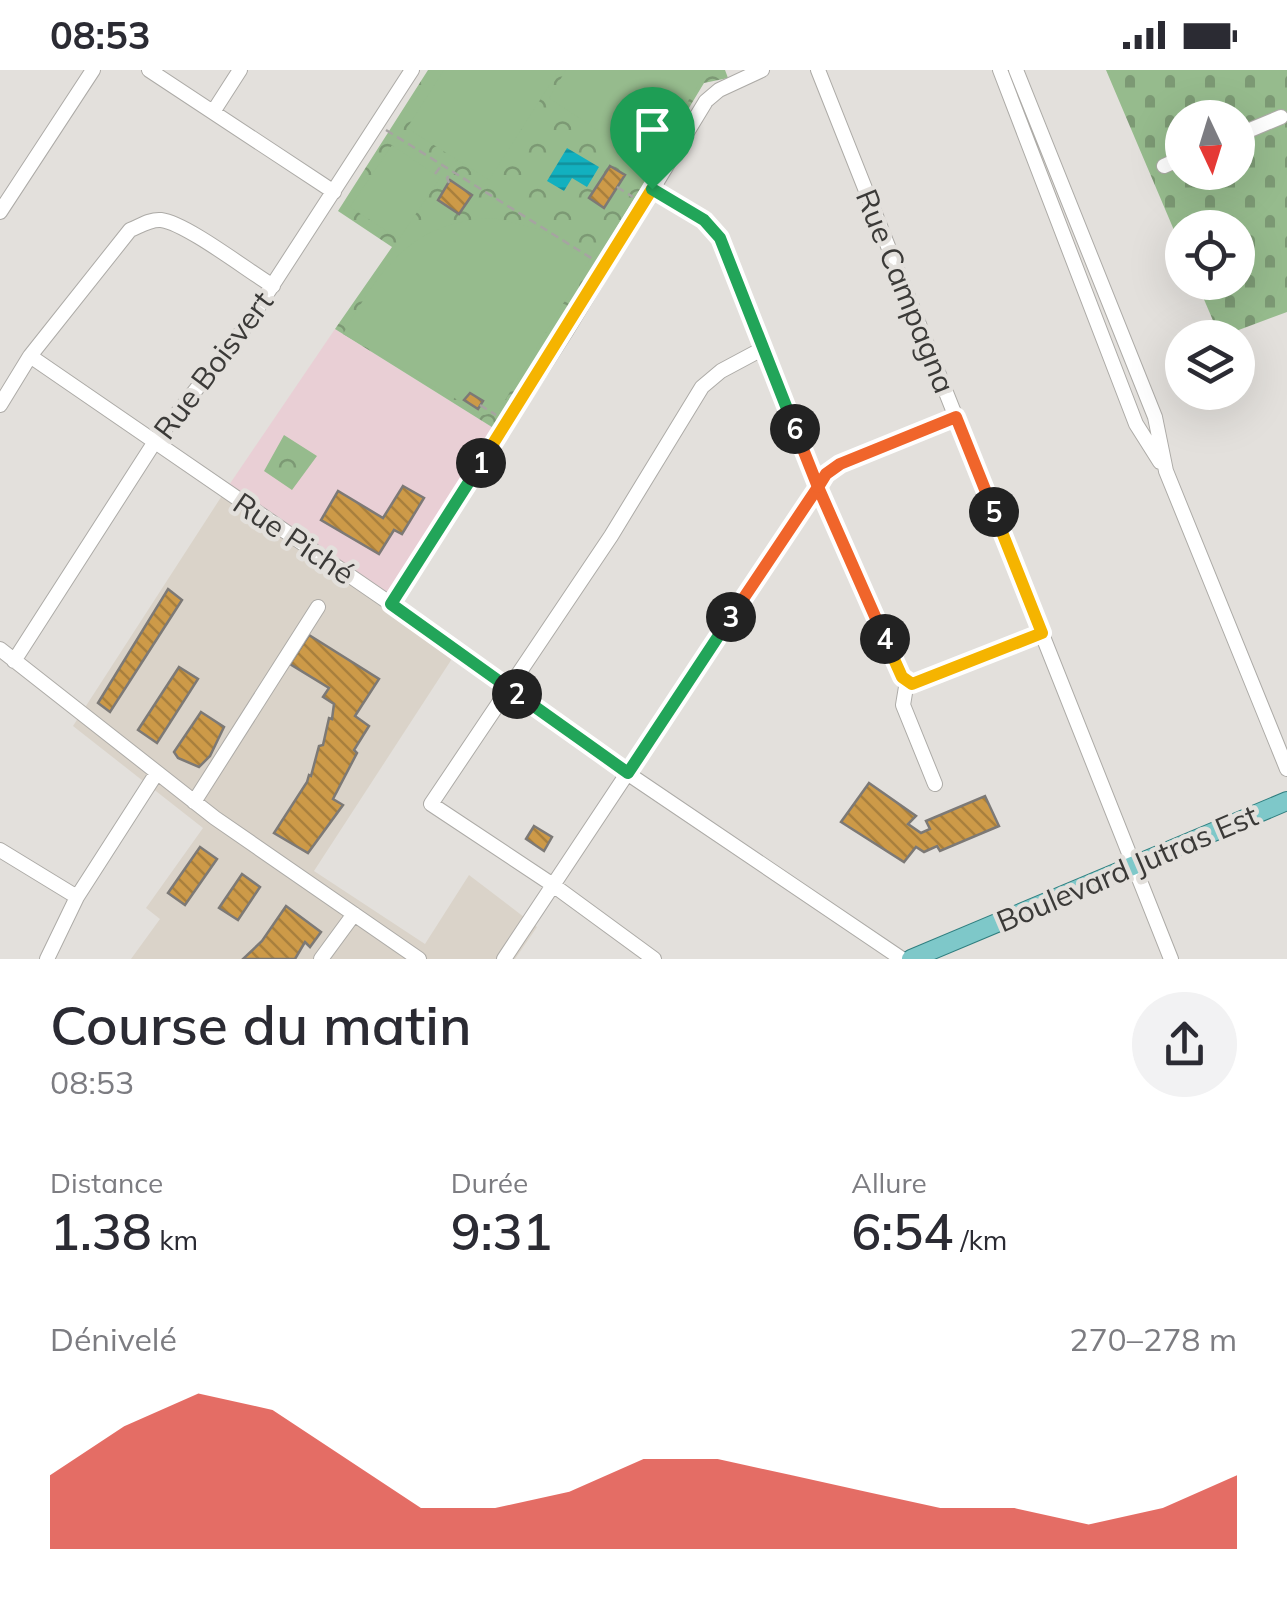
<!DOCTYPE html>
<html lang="fr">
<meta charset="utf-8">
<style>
:root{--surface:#fff;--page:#f2f2f3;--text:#2b2b33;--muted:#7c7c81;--accent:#d93025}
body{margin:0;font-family:Mulish,sans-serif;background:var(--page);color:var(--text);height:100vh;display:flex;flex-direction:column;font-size:38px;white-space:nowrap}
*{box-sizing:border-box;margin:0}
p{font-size:32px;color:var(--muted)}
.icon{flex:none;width:55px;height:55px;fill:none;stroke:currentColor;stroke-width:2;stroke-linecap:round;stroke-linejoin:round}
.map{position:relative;height:889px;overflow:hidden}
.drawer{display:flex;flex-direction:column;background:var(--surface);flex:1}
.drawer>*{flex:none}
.needle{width:65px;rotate:176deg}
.tools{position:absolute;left:1165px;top:30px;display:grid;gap:20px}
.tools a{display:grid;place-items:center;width:90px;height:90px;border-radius:50%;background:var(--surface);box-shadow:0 10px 40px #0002;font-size:50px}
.pin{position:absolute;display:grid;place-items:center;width:85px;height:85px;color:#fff;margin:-102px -42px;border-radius:50% 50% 50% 0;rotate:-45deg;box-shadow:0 0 10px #0007}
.pin .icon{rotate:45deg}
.km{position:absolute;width:50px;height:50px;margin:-25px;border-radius:50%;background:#222;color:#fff;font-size:28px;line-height:50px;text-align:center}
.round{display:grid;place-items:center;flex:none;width:105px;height:105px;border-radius:52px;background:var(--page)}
.summary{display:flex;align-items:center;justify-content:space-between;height:170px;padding:0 50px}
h1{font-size:55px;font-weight:600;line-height:75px}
.figures{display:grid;grid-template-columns:repeat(3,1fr);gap:15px;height:170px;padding:10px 50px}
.figures div{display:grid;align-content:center}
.figures b{font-size:50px;font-weight:600}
.figures small{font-size:28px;font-weight:400}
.figures p{font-size:28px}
.chart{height:280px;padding:20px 50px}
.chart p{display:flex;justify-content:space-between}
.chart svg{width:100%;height:180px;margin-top:10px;fill:var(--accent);opacity:.7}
.status{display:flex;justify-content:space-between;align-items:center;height:70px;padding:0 50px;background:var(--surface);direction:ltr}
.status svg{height:28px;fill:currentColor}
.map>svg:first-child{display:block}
.built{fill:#dad3c9}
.education{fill:#e9cfd5}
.cemetery{fill:url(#cemetery-stones);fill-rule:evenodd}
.park{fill:url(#park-crowns)}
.garden{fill:#96bb8d}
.water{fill:url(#water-rules)}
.building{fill:url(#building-back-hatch);stroke:#7c7976;stroke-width:2.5}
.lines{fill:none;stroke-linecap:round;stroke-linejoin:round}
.minor-casing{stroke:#adaba7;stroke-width:16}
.major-casing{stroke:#2f7e7f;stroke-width:20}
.path{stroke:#a6a4a1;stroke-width:2.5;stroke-dasharray:8 5;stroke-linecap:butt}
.minor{stroke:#fff;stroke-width:14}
.major{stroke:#7ec8c9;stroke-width:18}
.split-1-casing{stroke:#fff;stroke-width:20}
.split-2-casing{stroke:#fff;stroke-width:20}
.split-3-casing{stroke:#fff;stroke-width:20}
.split-4-casing{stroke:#fff;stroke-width:20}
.split-5-casing{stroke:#fff;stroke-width:20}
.split-6-casing{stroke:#fff;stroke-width:20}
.split-7-casing{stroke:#fff;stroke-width:20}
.split-1{stroke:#f5b400;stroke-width:12}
.split-2{stroke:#22a559;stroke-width:12}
.split-3{stroke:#22a559;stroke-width:12}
.split-4{stroke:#f0652b;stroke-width:12}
.split-5{stroke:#f5b400;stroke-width:12}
.split-6{stroke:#f0652b;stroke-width:12}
.split-7{stroke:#22a559;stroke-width:12}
.labels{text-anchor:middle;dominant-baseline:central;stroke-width:9;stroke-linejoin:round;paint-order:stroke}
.street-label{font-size:30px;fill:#3b3a38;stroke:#e3e0dc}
</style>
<div class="status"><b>08:53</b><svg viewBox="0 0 49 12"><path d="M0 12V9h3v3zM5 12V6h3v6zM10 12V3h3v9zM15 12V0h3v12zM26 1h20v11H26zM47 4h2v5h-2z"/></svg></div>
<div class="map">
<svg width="1287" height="889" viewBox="0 0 1287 889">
<defs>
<pattern id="cemetery-stones" width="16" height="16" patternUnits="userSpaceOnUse" patternTransform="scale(2.5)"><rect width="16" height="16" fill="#96bb8d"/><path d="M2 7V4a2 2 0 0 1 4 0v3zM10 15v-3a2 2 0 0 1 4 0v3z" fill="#7c9974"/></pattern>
<pattern id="park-crowns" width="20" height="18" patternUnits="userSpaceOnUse" patternTransform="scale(2.5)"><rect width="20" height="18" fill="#96bb8d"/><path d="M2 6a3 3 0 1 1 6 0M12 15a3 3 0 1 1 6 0" fill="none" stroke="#7c9974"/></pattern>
<pattern id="water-rules" width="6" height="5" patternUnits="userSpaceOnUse" patternTransform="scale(2.5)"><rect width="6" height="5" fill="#12b0bf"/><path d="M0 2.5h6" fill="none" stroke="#12909c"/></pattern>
<pattern id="building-back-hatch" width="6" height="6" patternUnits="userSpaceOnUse" patternTransform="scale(2.5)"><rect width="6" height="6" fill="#cd9a48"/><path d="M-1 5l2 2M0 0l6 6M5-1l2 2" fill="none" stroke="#a87f3d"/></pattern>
</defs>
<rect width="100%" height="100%" fill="#e3e0dc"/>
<path class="built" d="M 225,421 L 457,581 L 314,801 L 425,874 L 469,805 L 537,857 L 515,889 L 131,889 L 160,849 L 146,838 L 203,758 L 73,656 Z"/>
<path class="education" d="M 335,259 L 495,359 L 391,534 L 225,421 Z"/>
<path class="cemetery" d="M 1106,0 L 1287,0 L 1287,242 L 1220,267 L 1197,213 L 1238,212 L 1238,158 L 1182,158 L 1182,179 ZM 1182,48 L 1238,48 L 1238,102 L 1182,102 Z"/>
<path class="park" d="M 428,0 L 725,0 L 728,8 L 704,13 L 495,359 L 335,259 L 392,177 L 338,141 Z
M 284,365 L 317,386 L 292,420 L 264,401 Z"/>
<path class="garden" d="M 444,0 L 559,0 L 489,110 L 407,58 Z
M 566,0 L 708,0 L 658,78 L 634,84 L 549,28 Z
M 392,75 L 440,108 L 399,169 L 350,137 Z
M 494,148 L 542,160 L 590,189 L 498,342 L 484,345 L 343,264 C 381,198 411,151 494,148 Z"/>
<path class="water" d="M 567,78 L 599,97 L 587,117 L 572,108 L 564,121 L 547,111 Z"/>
<path class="building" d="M 610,96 L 625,105 L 604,138 L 589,128 Z
M 450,110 L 472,125 L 459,144 L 438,130 Z
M 470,323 L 483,331 L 478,339 L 464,330 Z
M 403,416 L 424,428 L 402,464 L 394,460 L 379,484 L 321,450 L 338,421 L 383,448 Z
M 168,519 L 182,530 L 110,642 L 98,633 Z
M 309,565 L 379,609 L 355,646 L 369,656 L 354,680 L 357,683 L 333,729 L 343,735 L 308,783 L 274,763 L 307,712 L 309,705 L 311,706 L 319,676 L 323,675 L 329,648 L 332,649 L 334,634 L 323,627 L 329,618 L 290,594 Z
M 179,597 L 198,609 L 157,673 L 138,660 Z
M 201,642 L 224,657 L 210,686 L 199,697 L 178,688 L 174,682 Z
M 869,713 L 916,746 L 908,754 L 921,763 L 930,759 L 926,751 L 985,726 L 999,756 L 940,781 L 937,776 L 924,782 L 916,777 L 904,792 L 841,752 Z
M 534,756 L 552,767 L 544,781 L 526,769 Z
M 200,777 L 217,789 L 185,835 L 168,823 Z
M 242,804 L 260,817 L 238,850 L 219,838 Z
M 286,836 L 321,862 L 310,877 L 305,872 L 295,889 L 243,889 L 262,871 Z"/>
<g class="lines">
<defs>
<path id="minor" d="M 149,0 L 334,122
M 818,0 L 1171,889
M 1000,0 L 1136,354 L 1160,392
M 1016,0 L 1155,347 L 1166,401 L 1287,699
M 213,42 L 240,0
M 1238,65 L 1281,47
M 1164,96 L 1182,88
M 652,119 L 704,150 L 720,168 L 809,395 L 902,607 L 907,611
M 0,142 L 93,0
M 30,286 L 391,534 L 627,703 L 902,889
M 0,335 L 30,286 L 130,160 C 140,156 150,149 161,150 C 186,153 248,201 273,216
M 391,534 L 565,263 L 706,31 L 719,20 L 762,0
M 0,579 L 215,748 L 419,889
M 14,591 L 154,373 L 246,256 L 412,0
M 907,611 L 912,614 L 920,612 L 1042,563
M 907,611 L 903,635 L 935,714
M 194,732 L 318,537
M 0,780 L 77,827
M 47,889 L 77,827 L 156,704
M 321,889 L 354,844
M 504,889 L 826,404 L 840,394 L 956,347
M 654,889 L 553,815 L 431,734 L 611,466 L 702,317 L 721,301 L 764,278"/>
<path id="major" d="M 911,889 L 1287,731"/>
</defs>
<use href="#minor" class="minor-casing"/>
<use href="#major" class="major-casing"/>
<path class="path" d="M 386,60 L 596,191
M 435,104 L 441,96
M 449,113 L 447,108 L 451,102
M 617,117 L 633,127
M 480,335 L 496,345"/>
<use href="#minor" class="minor"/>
<use href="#major" class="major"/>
</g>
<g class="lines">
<defs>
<path id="split-1" d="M 481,393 L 652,119"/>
<path id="split-2" d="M 481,393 L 391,534 L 517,624"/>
<path id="split-3" d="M 517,624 L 628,703 L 731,547"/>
<path id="split-4" d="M 731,547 L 818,417 L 885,569"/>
<path id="split-5" d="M 885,569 L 902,607 L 912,614 L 1042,563 L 994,442"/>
<path id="split-6" d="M 795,359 L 818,417 L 826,404 L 840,394 L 956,347 L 994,442"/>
<path id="split-7" d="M 652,119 L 704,150 L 720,168 L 795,359"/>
</defs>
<use href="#split-1" class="split-1-casing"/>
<use href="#split-2" class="split-2-casing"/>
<use href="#split-3" class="split-3-casing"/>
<use href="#split-4" class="split-4-casing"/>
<use href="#split-5" class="split-5-casing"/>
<use href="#split-6" class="split-6-casing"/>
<use href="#split-7" class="split-7-casing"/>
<use href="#split-1" class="split-1"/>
<use href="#split-2" class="split-2"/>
<use href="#split-3" class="split-3"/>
<use href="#split-4" class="split-4"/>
<use href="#split-5" class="split-5"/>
<use href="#split-6" class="split-6"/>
<use href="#split-7" class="split-7"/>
</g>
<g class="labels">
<g class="street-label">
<text transform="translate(906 221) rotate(68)">Rue Campagna</text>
<text transform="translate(213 295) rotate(-53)">Rue Boisvert</text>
<text transform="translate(294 468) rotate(34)">Rue Piché</text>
<text transform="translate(1127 798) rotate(-23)">Boulevard Jutras Est</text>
</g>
</g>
</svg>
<div class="tools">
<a><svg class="needle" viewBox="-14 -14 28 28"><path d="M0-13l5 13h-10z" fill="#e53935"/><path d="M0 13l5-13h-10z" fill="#7c7c81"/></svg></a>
<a><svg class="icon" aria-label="locate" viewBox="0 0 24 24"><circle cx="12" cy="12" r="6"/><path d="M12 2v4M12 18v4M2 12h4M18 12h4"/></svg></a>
<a><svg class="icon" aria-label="layers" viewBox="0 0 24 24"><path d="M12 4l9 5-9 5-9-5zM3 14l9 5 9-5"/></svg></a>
</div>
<div class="pin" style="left:652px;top:119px;background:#1e9e55"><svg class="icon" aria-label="arrive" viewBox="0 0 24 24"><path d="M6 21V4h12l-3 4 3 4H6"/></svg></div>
<b class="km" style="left:481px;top:393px">1</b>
<b class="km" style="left:517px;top:624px">2</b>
<b class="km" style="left:731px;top:547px">3</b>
<b class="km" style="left:885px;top:569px">4</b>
<b class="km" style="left:994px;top:442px">5</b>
<b class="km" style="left:795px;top:359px">6</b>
</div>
<section class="drawer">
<div class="summary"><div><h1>Course du matin</h1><p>08:53</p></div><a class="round"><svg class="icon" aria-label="share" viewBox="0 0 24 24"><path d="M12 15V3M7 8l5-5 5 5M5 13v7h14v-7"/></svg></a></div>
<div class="figures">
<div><p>Distance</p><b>1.38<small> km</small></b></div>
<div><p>Durée</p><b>9:31</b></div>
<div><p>Allure</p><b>6:54<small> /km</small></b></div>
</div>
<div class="chart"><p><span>Dénivelé</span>270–278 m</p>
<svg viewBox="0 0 160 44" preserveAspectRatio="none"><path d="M0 44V26L10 14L20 6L30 10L40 22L50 34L60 34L70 30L80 22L90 22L100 26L110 30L120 34L130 34L140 38L150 34L160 26V44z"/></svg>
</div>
</section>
